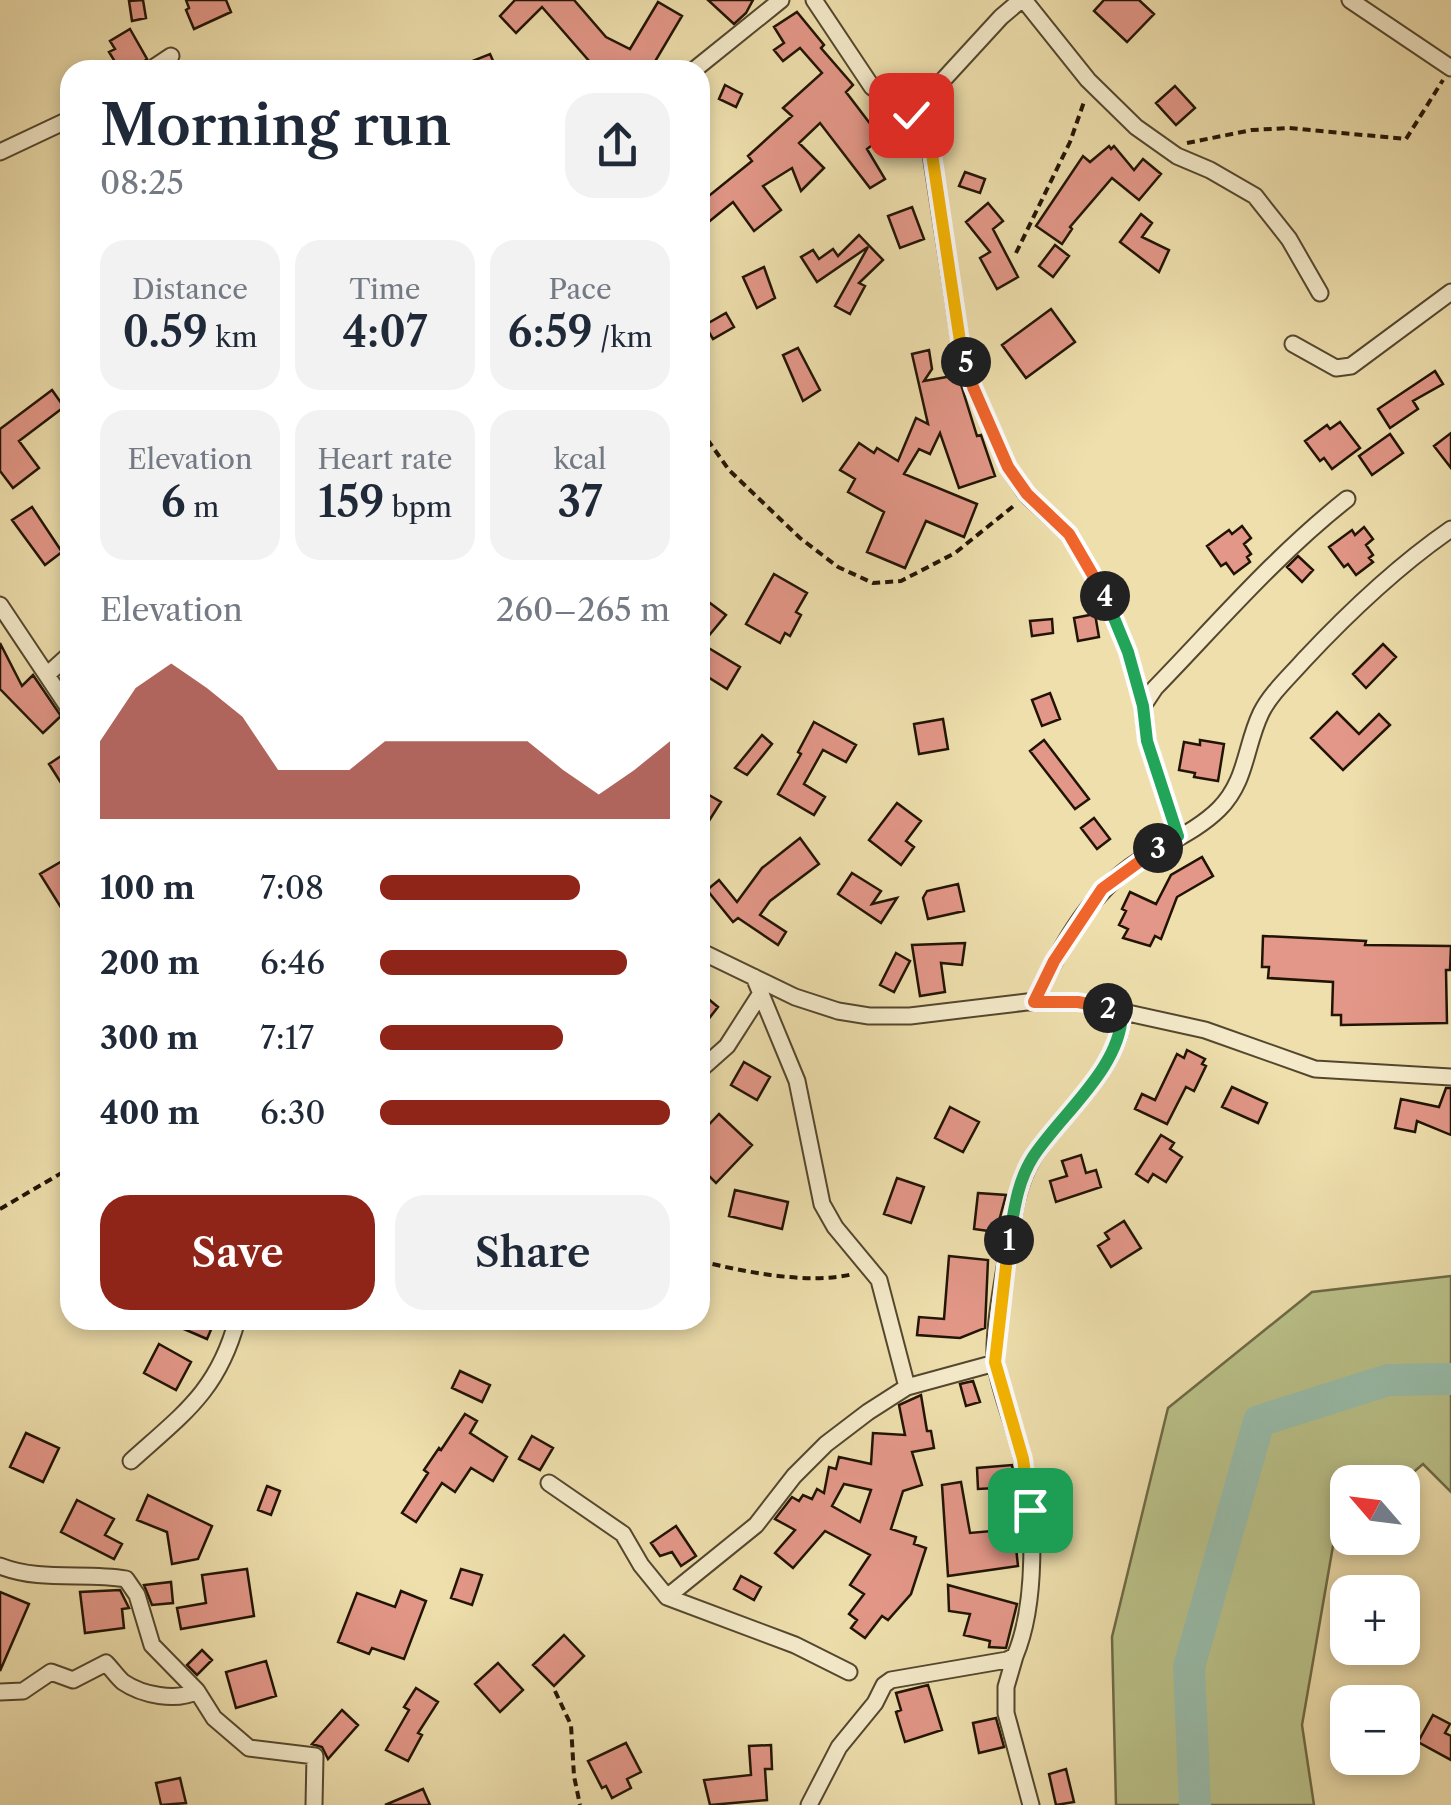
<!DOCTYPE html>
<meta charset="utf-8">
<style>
:root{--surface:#fff;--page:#f2f2f3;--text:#1f2937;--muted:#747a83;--accent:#8f2418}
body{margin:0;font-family:"Libre Caslon Text",serif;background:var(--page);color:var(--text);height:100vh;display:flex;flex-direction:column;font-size:38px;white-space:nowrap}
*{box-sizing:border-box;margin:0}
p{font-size:32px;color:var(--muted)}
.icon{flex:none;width:55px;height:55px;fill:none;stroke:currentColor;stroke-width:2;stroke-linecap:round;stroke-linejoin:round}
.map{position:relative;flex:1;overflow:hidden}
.side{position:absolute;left:60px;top:60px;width:650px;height:1270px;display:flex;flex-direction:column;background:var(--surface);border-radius:30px;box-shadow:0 5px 15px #0003}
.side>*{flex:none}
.needle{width:65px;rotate:298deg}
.buttons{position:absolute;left:1330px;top:1465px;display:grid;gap:20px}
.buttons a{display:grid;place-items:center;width:90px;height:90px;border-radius:20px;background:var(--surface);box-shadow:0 5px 15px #0003;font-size:50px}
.pin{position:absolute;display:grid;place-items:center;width:85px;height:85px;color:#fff;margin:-42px;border-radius:20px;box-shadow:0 5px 15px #0006}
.km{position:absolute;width:50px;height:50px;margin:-25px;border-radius:50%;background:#222;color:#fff;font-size:28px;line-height:50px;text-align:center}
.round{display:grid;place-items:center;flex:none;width:105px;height:105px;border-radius:30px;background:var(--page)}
.headline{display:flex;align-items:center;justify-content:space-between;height:170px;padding:0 40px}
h1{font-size:55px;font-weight:600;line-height:75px}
.metrics{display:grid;grid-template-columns:repeat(3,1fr);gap:15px;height:170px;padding:10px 40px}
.metrics div{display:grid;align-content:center;border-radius:25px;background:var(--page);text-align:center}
.metrics b{font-size:42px;font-weight:600}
.metrics small{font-size:28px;font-weight:400}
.metrics p{font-size:28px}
.chart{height:280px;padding:20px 40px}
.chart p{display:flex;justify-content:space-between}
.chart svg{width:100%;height:180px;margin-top:10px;fill:var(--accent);opacity:.7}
.button{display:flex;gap:20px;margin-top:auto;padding:20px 40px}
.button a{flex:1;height:115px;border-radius:30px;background:var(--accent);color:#fff;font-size:40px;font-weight:600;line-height:115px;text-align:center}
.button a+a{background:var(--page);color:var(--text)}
ul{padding:0 40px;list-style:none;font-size:32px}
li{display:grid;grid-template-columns:160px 120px 1fr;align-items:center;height:75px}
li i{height:25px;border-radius:12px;background:var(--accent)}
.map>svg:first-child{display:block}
.green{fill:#bac189;stroke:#6e6a46;stroke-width:2.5}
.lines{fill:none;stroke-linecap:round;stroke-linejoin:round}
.river{stroke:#99bdab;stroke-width:32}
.building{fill:#e39788;stroke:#211404;stroke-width:2.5;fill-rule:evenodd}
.street-casing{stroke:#54472e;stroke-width:19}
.path{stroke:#211404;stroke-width:4;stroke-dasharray:8 5;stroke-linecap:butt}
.street{stroke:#f4eaca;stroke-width:15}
.split-1-casing{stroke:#fff;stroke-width:20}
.split-2-casing{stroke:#fff;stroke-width:20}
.split-3-casing{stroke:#fff;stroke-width:20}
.split-4-casing{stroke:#fff;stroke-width:20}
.split-5-casing{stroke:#fff;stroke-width:20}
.split-6-casing{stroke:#fff;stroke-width:20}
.split-1{stroke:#f5b400;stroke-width:12}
.split-2{stroke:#22a559;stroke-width:12}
.split-3{stroke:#f0652b;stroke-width:12}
.split-4{stroke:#22a559;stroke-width:12}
.split-5{stroke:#f0652b;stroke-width:12}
.split-6{stroke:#f5b400;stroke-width:12}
</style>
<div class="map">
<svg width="1451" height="1805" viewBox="0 0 1451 1805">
<rect width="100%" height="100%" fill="#eedfad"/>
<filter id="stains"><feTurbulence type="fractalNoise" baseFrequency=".002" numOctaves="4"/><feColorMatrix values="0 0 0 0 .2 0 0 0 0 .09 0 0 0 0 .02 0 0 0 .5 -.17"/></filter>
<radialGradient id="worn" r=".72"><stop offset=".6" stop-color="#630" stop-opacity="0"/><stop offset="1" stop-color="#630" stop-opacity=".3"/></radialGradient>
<path class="green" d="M 1451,1276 L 1451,1492 L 1423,1464 L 1402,1482 L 1348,1482 L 1347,1533 L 1333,1546 L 1302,1725 L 1314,1805 L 1116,1805 L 1112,1637 L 1168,1408 L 1312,1292 Z"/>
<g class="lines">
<path class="river" d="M 1195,1805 L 1189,1667 L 1259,1421 L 1388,1380 L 1451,1379"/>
</g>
<path class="building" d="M 143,0 L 146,18 L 132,21 L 129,1 Z
M 186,0 L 226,0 L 231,12 L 194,29 L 186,10 L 189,8 Z
M 515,0 L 574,0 L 606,37 L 630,49 L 658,2 L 682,16 L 650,70 L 597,70 L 542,7 L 516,33 L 500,16 Z
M 708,0 L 753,0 L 746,13 L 734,24 Z
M 1104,0 L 1139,0 L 1154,14 L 1127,42 L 1094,11 Z
M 797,12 L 824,45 L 821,48 L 853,85 L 846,92 L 881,138 L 867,149 L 885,179 L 870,188 L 820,123 L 799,143 L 824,168 L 801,191 L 792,168 L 763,186 L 781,210 L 754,231 L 733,202 L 700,229 L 700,203 L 752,161 L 748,156 L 792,116 L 783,108 L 822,73 L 800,48 L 783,61 L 774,50 L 784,43 L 774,27 Z
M 130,29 L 147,59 L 133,70 L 120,70 L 109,52 L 115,49 L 110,41 Z
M 490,54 L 497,70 L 452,70 L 452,69 Z
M 725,85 L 742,94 L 736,107 L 719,99 Z
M 1175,86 L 1195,108 L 1176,125 L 1156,103 Z
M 1109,146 L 1111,149 L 1114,146 L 1134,170 L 1143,159 L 1161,174 L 1139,200 L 1112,178 L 1070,227 L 1072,229 L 1062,244 L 1036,226 L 1083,156 L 1090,162 Z
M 965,172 L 985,179 L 980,193 L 959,186 Z
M 988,203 L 1003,221 L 993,229 L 1018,277 L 997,289 L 980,258 L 990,252 L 966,222 Z
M 912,207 L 924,239 L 900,248 L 888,216 Z
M 1141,214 L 1152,223 L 1142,237 L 1169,250 L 1159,272 L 1120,242 Z
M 859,235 L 883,260 L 859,283 L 865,286 L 850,314 L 835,306 L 868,247 L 817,282 L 801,257 L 813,250 L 819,259 L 833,249 L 838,256 Z
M 1055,245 L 1069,256 L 1053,277 L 1039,266 Z
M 764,267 L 775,298 L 757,308 L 743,277 Z
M 1051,309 L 1075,342 L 1026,378 L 1002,345 Z
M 726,313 L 734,327 L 713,339 L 705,325 Z
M 798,348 L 820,390 L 803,401 L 783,355 Z
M 929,350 L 932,369 L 924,381 L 958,375 L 977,436 L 981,435 L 995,476 L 959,488 L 940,433 L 930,454 L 919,449 L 904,474 L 977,504 L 964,537 L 926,521 L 905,568 L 867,552 L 884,512 L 848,492 L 855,479 L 840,470 L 859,443 L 874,453 L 877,448 L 898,461 L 916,418 L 928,424 L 912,354 Z
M 1435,371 L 1443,384 L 1413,401 L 1418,409 L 1390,428 L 1378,409 Z
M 52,390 L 64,407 L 19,441 L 39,468 L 13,488 L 0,471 L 0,429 Z
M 1340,422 L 1360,448 L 1332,469 L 1324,458 L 1320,461 L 1305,441 L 1327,425 L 1330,429 Z
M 1451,433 L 1451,468 L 1434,446 Z
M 1390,434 L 1403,453 L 1372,475 L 1359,456 Z
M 32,507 L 62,552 L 45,565 L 12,520 Z
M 1242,526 L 1251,538 L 1244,544 L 1251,554 L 1247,557 L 1250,562 L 1234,574 L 1226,563 L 1221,566 L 1207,546 L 1229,530 L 1232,534 Z
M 1364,527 L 1373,539 L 1366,545 L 1373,555 L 1369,558 L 1373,562 L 1356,575 L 1348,564 L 1344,567 L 1329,547 L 1352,530 L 1355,535 Z
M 1298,556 L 1313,570 L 1302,582 L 1287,567 Z
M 774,574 L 807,593 L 796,612 L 801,615 L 790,636 L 785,633 L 780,643 L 746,624 Z
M 710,603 L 726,615 L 702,644 L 740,667 L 727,689 L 700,672 L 700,615 Z
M 1095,614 L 1099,637 L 1078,641 L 1074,618 Z
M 1052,619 L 1053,633 L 1032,636 L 1030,621 Z
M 0,643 L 22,686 L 33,675 L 61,716 L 43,733 L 0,689 Z
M 1383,644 L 1396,657 L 1366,688 L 1353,674 Z
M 1050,693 L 1060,719 L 1042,726 L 1032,700 Z
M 1337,712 L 1359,734 L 1379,714 L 1390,725 L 1343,770 L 1311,738 Z
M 943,719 L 948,749 L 919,754 L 914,724 Z
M 814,722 L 856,745 L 846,762 L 823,750 L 804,784 L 825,797 L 814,815 L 778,794 L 801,754 L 798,752 Z
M 762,735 L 772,744 L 747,775 L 735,768 Z
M 1044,740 L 1089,799 L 1075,809 L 1030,751 Z
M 1200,740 L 1224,744 L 1218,781 L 1194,777 L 1195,773 L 1179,770 L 1184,742 L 1200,745 Z
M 70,750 L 70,797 L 49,764 Z
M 709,795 L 721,802 L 700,835 L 700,809 Z
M 897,803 L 921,821 L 906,841 L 914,847 L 901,865 L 869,840 Z
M 1094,818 L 1110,839 L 1097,849 L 1081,828 Z
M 800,838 L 819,864 L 770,901 L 760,915 L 786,932 L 778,945 L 738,918 L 733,922 L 707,890 L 719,880 L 737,902 L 762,868 Z
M 1202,857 L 1213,876 L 1177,897 L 1161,939 L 1155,936 L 1150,946 L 1123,938 L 1128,929 L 1119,925 L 1126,911 L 1122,909 L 1130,892 L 1156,904 L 1171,875 Z
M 64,860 L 70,870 L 70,922 L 40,874 Z
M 852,873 L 881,891 L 872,904 L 897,898 L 881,923 L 838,894 Z
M 958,884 L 964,911 L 928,919 L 923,898 L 927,891 Z
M 1263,936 L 1366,941 L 1365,945 L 1451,946 L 1450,970 L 1446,970 L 1447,1023 L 1341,1025 L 1341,1015 L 1332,1015 L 1333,982 L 1268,978 L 1269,967 L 1262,967 Z
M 965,943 L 962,965 L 941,963 L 945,992 L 920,996 L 912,945 Z
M 896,953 L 910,961 L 894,992 L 880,985 Z
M 700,992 L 718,1007 L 700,1030 Z
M 1187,1050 L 1205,1059 L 1202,1064 L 1206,1066 L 1194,1091 L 1186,1087 L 1167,1124 L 1135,1109 L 1142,1094 L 1155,1100 L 1177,1054 L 1184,1058 Z
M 744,1062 L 770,1077 L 757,1100 L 731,1085 Z
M 1232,1087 L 1267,1103 L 1258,1123 L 1222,1107 Z
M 1446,1088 L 1451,1088 L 1451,1135 L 1417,1121 L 1415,1132 L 1395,1128 L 1401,1099 L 1439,1107 Z
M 950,1107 L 979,1122 L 963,1152 L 935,1138 Z
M 719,1114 L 752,1145 L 716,1183 L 700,1167 L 700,1134 Z
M 1161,1135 L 1174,1143 L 1170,1149 L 1182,1157 L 1166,1182 L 1153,1174 L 1148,1182 L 1136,1174 Z
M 1081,1155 L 1086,1173 L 1096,1170 L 1101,1187 L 1056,1202 L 1050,1181 L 1067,1176 L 1062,1161 Z
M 897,1178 L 924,1187 L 911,1223 L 884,1214 Z
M 735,1190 L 788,1202 L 782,1229 L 729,1216 Z
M 978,1193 L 1006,1195 L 996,1232 L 974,1229 Z
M 1124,1221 L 1141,1248 L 1111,1267 L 1098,1246 L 1109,1239 L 1105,1233 Z
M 949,1256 L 988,1260 L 985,1328 L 960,1338 L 917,1335 L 919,1317 L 944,1319 Z
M 163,1320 L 215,1320 L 207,1339 Z
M 159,1344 L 191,1362 L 176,1390 L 144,1373 Z
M 460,1371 L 490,1385 L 482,1402 L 452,1388 Z
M 973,1381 L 980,1402 L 966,1406 L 960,1384 Z
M 921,1395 L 927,1431 L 931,1431 L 934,1448 L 912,1452 L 922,1485 L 903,1491 L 891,1529 L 916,1537 L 914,1544 L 926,1548 L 911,1594 L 888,1620 L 882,1616 L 865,1638 L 851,1628 L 857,1620 L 849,1614 L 864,1594 L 850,1585 L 870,1555 L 825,1531 L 793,1568 L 775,1553 L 795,1530 L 775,1519 L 792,1497 L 799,1501 L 803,1495 L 812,1499 L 817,1489 L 824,1493 L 829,1467 L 836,1469 L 839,1457 L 871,1464 L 873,1433 L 905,1435 L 899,1405 ZM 844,1484 L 871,1490 L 860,1522 L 832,1506 Z
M 465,1414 L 477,1421 L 470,1433 L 507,1457 L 493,1481 L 471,1468 L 455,1492 L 442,1483 L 416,1522 L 402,1513 L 428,1473 L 424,1470 L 439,1448 L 441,1450 Z
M 26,1433 L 59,1448 L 43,1482 L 10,1467 Z
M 532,1436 L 553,1448 L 540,1470 L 519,1459 Z
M 1012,1465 L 1016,1487 L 978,1489 L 977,1468 Z
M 961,1482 L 970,1533 L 1014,1529 L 1018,1566 L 948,1576 L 942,1485 Z
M 267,1486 L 280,1491 L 271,1515 L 258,1510 Z
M 148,1495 L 212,1526 L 198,1559 L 172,1564 L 167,1532 L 137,1520 Z
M 77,1500 L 114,1519 L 105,1535 L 122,1544 L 114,1559 L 61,1532 Z
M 676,1526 L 696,1556 L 681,1566 L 672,1552 L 660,1556 L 651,1543 Z
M 247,1569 L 254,1616 L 181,1629 L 177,1608 L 206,1603 L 202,1575 Z
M 461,1569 L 482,1575 L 472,1605 L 451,1598 Z
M 741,1576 L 761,1587 L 754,1600 L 734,1589 Z
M 171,1582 L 173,1603 L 152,1605 L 144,1585 Z
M 948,1585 L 1017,1604 L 1006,1648 L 989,1647 L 990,1641 L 964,1635 L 970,1614 L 949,1611 Z
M 120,1590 L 129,1608 L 122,1609 L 124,1628 L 85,1633 L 80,1592 Z
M 401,1591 L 426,1601 L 404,1659 L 372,1648 L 369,1654 L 338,1642 L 357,1593 L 395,1607 Z
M 0,1592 L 29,1604 L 0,1671 Z
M 564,1635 L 584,1656 L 554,1686 L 533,1665 Z
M 202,1650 L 212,1660 L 197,1675 L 187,1665 Z
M 266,1661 L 276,1696 L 236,1708 L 226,1672 Z
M 498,1663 L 523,1690 L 500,1712 L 475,1684 Z
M 928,1685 L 942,1730 L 905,1742 L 896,1712 L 901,1710 L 896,1693 Z
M 416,1688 L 438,1702 L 418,1733 L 422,1735 L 408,1761 L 386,1750 L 409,1710 L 404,1707 Z
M 342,1710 L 358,1725 L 328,1759 L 322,1747 L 312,1744 Z
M 1433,1715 L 1450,1724 L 1445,1733 L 1451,1736 L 1451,1760 L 1418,1742 Z
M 996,1718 L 1004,1747 L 979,1753 L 973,1723 Z
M 626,1743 L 641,1772 L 627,1779 L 631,1788 L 612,1798 L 606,1786 L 602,1788 L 588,1761 Z
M 771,1745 L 772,1769 L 765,1769 L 767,1800 L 710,1805 L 704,1780 L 751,1775 L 749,1746 Z
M 1066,1769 L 1074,1802 L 1056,1805 L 1049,1774 Z
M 180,1778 L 186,1803 L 161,1805 L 156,1783 Z
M 423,1789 L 430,1805 L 385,1805 Z"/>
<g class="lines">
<defs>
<path id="street" d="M 814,0 L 872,87 L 911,115 L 931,154 L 960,341 L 973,387 L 1008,467 L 1027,495 L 1069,534 L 1106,598 L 1128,652 L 1143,706 L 1147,741 L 1178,836
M 1024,0 L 1088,80 L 1136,127 L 1177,156 L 1210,170 L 1255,196 L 1289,239 L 1320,293
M 1350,0 L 1451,68
M 150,70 L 171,56
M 694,70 L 781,0
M 911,115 L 1001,17 L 1021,0
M 0,152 L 70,119
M 1293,344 L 1336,368 L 1351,366 L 1451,292
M 0,605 L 70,710
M 48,674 L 70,654
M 1143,706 L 1155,688 C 1218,623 1276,555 1347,499
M 700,951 L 795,997 L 838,1011 L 869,1016 L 910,1016 L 1027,1002 L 1078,1002 L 1205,1030 L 1315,1069 L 1451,1077
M 754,977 L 797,1081 L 822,1204 L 835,1227 L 879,1280 L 907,1387
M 1034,1002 C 1058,952 1085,900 1130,867 C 1158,846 1194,834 1219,809 C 1247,781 1245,746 1261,713 C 1271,693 1290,676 1304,660 C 1349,612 1396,567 1451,529
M 700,1070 L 727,1046 L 761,993
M 131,1461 C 183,1414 218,1391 237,1320
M 549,1483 L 623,1534 L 641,1565 L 667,1597 L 795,1645 L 849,1672
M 0,1566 C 41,1582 84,1572 126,1579 L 137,1595 L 152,1645 L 197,1691
M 667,1597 L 756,1525 L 794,1476 L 826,1444 L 868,1412 L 907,1387 L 995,1363
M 1015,1656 L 1006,1687 L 1006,1713 L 1031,1805
M 0,1692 L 23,1691 L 51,1672 L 73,1680 L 106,1663 C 111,1668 117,1677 123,1682 C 142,1695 176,1702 197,1691 L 214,1718 L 249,1748 L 315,1756 L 314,1805
M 809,1805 L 839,1747 L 875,1703 L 884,1685 L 891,1680 L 1007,1660 L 1015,1656 C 1037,1604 1035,1516 1023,1461 C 1016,1429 1002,1398 996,1366 C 991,1340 1004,1274 1009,1245 C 1013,1215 1017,1185 1033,1158 C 1060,1114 1123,1067 1122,1012"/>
</defs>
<use href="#street" class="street-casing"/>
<path class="path" d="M 1187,143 L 1252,130 L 1289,128 L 1406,139 L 1443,80
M 1016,253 L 1070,142 L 1085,99
M 700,429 L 729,470 L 800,538 L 838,567 L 873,583 L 901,581 L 955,553 L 1016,504
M 0,1209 L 70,1168
M 700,1261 C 745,1272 808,1285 853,1274
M 555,1691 L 571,1725 L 574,1776 L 580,1805"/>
<use href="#street" class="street"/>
</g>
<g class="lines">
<defs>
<path id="split-1" d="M 1009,1240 L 995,1362 L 1023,1459 L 1030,1510"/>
<path id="split-2" d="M 1009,1240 C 1014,1211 1017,1182 1033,1157 C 1061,1114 1122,1067 1122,1012 L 1108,1008"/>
<path id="split-3" d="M 1108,1008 L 1078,1002 L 1034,1002 L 1054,961 L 1102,889 L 1158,848"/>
<path id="split-4" d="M 1105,596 L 1128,652 L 1143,706 L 1147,741 L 1178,836 L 1158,848"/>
<path id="split-5" d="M 966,362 L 973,387 L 1008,467 L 1027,494 L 1069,534 L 1105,596"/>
<path id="split-6" d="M 911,115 L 932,154 L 960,341 L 966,362"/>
</defs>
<use href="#split-1" class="split-1-casing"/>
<use href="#split-2" class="split-2-casing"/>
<use href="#split-3" class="split-3-casing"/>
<use href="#split-4" class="split-4-casing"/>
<use href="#split-5" class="split-5-casing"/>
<use href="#split-6" class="split-6-casing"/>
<use href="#split-1" class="split-1"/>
<use href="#split-2" class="split-2"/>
<use href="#split-3" class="split-3"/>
<use href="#split-4" class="split-4"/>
<use href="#split-5" class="split-5"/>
<use href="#split-6" class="split-6"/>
</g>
<rect width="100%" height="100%" filter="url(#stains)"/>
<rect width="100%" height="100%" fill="url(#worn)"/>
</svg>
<div class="buttons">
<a><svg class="needle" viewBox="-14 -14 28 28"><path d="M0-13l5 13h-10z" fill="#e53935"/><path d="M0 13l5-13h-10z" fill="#747a83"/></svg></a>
<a>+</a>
<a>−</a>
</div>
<div class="pin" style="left:1030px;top:1510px;background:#1e9e55"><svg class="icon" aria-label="arrive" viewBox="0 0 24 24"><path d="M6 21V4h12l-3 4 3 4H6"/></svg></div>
<div class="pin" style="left:911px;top:115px;background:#d93025"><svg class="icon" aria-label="check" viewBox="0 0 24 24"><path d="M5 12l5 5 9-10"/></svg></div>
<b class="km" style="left:1009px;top:1240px">1</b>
<b class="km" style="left:1108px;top:1008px">2</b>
<b class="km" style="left:1158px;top:848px">3</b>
<b class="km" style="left:1105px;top:596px">4</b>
<b class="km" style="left:966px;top:362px">5</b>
<section class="side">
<div class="headline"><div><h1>Morning run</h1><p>08:25</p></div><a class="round"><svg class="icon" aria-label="share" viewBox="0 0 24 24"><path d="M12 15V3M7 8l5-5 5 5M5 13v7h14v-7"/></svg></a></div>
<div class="metrics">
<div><p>Distance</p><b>0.59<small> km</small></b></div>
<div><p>Time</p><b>4:07</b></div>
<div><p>Pace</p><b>6:59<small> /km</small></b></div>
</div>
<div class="metrics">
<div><p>Elevation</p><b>6<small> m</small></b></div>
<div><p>Heart rate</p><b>159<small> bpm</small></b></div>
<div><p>kcal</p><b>37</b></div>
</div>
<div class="chart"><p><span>Elevation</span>260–265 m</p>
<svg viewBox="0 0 160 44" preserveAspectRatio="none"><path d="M0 44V25L10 12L20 6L30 12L40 19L50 32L60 32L70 32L80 25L90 25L100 25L110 25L120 25L130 32L140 38L150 32L160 25V44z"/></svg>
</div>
<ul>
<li><b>100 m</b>7:08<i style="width:69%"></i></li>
<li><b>200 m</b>6:46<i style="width:85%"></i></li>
<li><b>300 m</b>7:17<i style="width:63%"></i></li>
<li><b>400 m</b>6:30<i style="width:100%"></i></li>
</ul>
<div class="button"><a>Save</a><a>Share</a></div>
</section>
</div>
